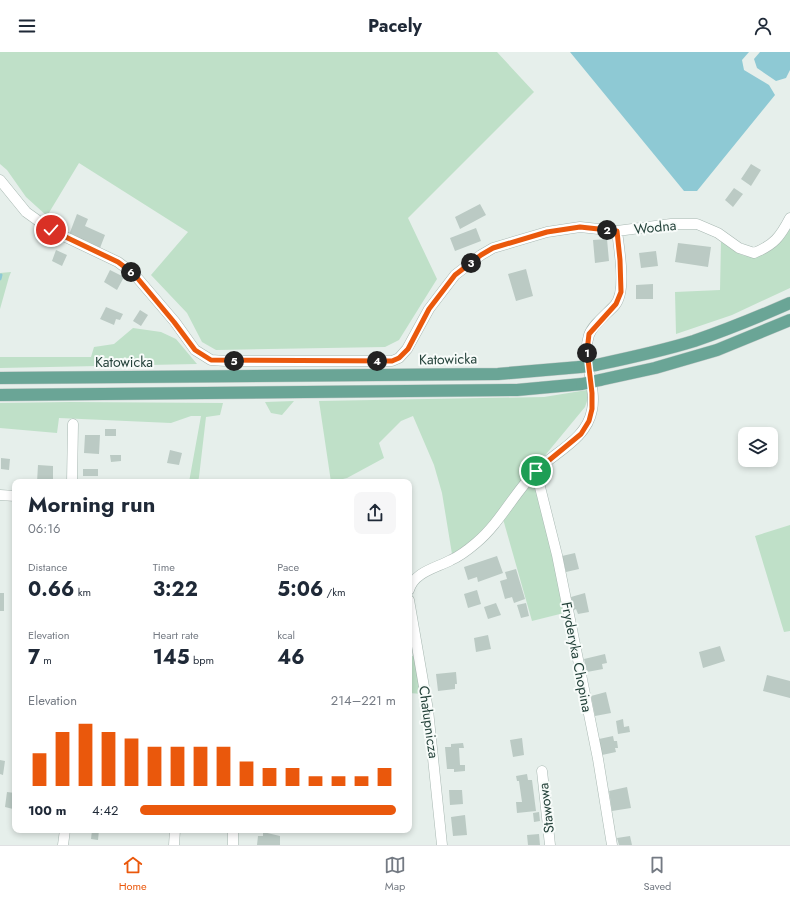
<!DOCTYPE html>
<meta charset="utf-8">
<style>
:root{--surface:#fff;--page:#f6f6f7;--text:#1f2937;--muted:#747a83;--line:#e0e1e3;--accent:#ea580c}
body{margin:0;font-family:Jost,sans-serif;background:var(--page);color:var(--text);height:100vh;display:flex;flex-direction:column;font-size:15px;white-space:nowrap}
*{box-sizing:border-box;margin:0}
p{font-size:13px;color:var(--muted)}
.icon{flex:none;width:22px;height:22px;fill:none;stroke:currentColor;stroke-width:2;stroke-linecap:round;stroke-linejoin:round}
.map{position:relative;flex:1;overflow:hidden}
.side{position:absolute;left:12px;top:427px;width:400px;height:354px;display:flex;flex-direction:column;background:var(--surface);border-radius:8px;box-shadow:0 2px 6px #0003}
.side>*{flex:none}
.buttons{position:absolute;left:738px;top:375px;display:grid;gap:8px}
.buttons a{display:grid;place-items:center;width:40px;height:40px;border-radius:8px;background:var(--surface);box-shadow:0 2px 6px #0003;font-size:20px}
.pin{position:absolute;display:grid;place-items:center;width:34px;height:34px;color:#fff;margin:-17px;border:2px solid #fff;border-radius:50%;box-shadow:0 1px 4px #0007}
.km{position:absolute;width:20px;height:20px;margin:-10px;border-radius:50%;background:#222;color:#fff;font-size:11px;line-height:20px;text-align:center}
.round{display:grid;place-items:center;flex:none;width:42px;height:42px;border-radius:8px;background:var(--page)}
.headline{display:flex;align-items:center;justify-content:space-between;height:68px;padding:0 16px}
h1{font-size:22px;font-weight:700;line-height:30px}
.stats{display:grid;grid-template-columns:repeat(3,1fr);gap:6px;height:68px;padding:4px 16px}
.stats div{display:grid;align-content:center}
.stats b{font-size:20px;font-weight:700}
.stats small{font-size:11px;font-weight:400}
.stats p{font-size:11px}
.chart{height:112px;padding:8px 16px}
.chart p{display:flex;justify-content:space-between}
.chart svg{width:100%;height:72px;margin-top:4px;stroke:var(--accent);stroke-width:6}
ul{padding:0 16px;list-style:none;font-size:13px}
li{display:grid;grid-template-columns:64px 48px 1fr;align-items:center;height:30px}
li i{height:10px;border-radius:5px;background:var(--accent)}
header{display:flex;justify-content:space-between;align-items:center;height:52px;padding:0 16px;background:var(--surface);font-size:18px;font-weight:700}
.menu{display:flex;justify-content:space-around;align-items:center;height:56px;border-top:1px solid var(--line);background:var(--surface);font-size:11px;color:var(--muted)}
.menu a{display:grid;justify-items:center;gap:2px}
.menu .current{color:var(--accent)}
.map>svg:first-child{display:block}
.green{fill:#bfe0c8}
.water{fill:#8ec9d4}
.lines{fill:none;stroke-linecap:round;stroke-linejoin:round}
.stream{stroke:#8ec9d4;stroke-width:3}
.building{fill:#bbcac4}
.minor-casing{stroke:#a8b8b2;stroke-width:11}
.primary-casing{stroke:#c2cac8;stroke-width:13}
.minor{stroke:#fff;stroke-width:10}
.primary{stroke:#6aa596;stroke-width:12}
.primary-bridge-casing{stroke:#c2cac8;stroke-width:13;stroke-linecap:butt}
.primary-bridge{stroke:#6aa596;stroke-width:12}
.route-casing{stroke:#fff;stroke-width:8}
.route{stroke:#ea580c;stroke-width:5}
.labels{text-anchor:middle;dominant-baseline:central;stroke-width:4;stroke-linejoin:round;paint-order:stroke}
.street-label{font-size:14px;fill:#24423a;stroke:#f7fbf9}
</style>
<header><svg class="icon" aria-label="menu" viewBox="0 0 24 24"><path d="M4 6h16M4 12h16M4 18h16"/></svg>Pacely<svg class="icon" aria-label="person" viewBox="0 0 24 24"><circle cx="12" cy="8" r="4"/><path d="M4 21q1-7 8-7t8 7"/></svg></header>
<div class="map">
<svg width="790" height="793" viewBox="0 0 790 793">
<rect width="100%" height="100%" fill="#e6efeb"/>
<path class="green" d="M 0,0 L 497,0 L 534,40 L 408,166 L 437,227 L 399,288 L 385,295 L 216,298 L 202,290 L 187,261 L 151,223 L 188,180 L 79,111 L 47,164 L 26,145 L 7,118 L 0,112 Z
M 790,176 L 790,236 L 732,263 L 676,282 L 675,240 L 720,238 L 721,189 C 728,193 735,200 742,203 C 762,209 782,193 790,176 Z
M 11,220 L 9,225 L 0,257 L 0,221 Z
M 133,276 L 161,280 L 176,287 L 197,312 L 0,316 L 0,305 L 91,305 L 94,295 L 114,292 Z
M 587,338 L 587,349 L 585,355 L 476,487 L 452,502 L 442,441 L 434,413 L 413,364 L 401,369 L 379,391 L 384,406 L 347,426 L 331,430 L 319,349 L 544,345 Z
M 294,349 L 282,363 L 271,361 L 265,350 Z
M 70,350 L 223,351 L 220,363 L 206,365 L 199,425 L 198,430 L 189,430 L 201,364 L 191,364 L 171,371 L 59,366 L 57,381 L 0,376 L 0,351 Z
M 530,432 L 536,435 L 557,515 L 564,561 L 532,569 L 503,467 Z
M 790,473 L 790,579 L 784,580 L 755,484 Z
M 409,603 L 413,604 L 417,610 L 423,642 L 409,641 Z"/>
<path class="water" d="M 570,0 L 749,0 L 742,8 L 744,18 L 769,33 L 775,43 L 697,139 L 684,139 Z
M 760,0 L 790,0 L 790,18 L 786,26 L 776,29 L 757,16 L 754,7 Z"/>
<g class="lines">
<path class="stream" d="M 0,227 L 1,223"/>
</g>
<path class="building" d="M 751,112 L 761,118 L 751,134 L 741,127 Z
M 734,136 L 743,142 L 733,155 L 725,148 Z
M 480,152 L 486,163 L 460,177 L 455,165 Z
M 77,162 L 88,167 L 85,174 L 105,183 L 100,196 L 69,183 Z
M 476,176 L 481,189 L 455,199 L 450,186 Z
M 607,187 L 609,209 L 595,211 L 593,188 Z
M 678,191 L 711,195 L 708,215 L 675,210 Z
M 56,198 L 67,203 L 62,214 L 52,209 Z
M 656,199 L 658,214 L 641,216 L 639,201 Z
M 526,217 L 533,244 L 516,249 L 508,222 Z
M 110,218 L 124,225 L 117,238 L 104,230 Z
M 653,232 L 653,247 L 636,247 L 636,233 Z
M 106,255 L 123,262 L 120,268 L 116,267 L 114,273 L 100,267 Z
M 140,258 L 148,263 L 141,274 L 133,269 Z
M 105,377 L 116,377 L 116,384 L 105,384 Z
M 85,383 L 100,383 L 99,402 L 84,401 Z
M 170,398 L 182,401 L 179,413 L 167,411 Z
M 110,403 L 121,403 L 121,409 L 111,410 Z
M 1,406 L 10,407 L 9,418 L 1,417 Z
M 38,413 L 53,414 L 53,430 L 37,430 Z
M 83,417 L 98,417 L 98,424 L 83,424 Z
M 575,501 L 579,517 L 566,520 L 562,504 Z
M 497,504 L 503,521 L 478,530 L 477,525 L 468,528 L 464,515 Z
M 516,517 L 525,547 L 514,551 L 512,545 L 505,547 L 500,529 L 507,527 L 505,520 Z
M 477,538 L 481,552 L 468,556 L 464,542 Z
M 0,541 L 4,541 L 4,559 L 0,559 Z
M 585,541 L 589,560 L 578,562 L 576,557 L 574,558 L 571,545 Z
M 496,551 L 501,563 L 488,567 L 484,555 Z
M 526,551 L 529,564 L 521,566 L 517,553 Z
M 488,583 L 491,597 L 476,600 L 474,586 Z
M 720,594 L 725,609 L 703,616 L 699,600 Z
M 605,602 L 607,611 L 602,612 L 603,617 L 587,620 L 584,607 Z
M 456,620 L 457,632 L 455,632 L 455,637 L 438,639 L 436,622 Z
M 767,623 L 790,629 L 790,646 L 763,639 Z
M 606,640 L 611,661 L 595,664 L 591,644 Z
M 623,667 L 624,675 L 629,674 L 630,680 L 618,682 L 616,669 Z
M 613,684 L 614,689 L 617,689 L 618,696 L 615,696 L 616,700 L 602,703 L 599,687 Z
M 522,686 L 524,703 L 513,705 L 510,688 Z
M 463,691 L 464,696 L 459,696 L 460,713 L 465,713 L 465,719 L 454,720 L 454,717 L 447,717 L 445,695 L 451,695 L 451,692 Z
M 0,708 L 5,709 L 3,723 L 0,722 Z
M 527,722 L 528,728 L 532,728 L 536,759 L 517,761 L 516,750 L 522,750 L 519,729 L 517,729 L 516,724 Z
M 627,735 L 631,756 L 612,759 L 609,739 Z
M 449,738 L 462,738 L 463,752 L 450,753 Z
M 7,740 L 15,741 L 13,757 L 5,755 Z
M 539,760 L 540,769 L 534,770 L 533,761 Z
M 465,763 L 467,783 L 453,784 L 451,765 Z
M 92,778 L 99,778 L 98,788 L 91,787 Z
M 149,778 L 163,778 L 163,781 L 149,780 Z
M 263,780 L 280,784 L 280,793 L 257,793 L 258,784 L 263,784 Z
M 539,782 L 540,793 L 528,793 L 527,783 Z
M 630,784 L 632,793 L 619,793 L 617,786 Z"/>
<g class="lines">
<defs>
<path id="minor" d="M 0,128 L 26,160 L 51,178 L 118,210 L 134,222 L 175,270 L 195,298 L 211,308 L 226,309 L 392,309 L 399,306 L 407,297 L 429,257 L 455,223 L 481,203 L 493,196 L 547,180 L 580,175 L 617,179 L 671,172 L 697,172 L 718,181 L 739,196 L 754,201 C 774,193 780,185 790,166
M 536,419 L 557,503 L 598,707 L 612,793
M 72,430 L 73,372
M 0,443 L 15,444
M 409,538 C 414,520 436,516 451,508 C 460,504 469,497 476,491 C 500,471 514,441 536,419 C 555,400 587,387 592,358 C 597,334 581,307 589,283 C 593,272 607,262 615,253 C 627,239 619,197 617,179
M 409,548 L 428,658 L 442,793
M 542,719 L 550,793
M 63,793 L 65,778
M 174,793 L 175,778
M 233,793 L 233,778"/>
<path id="primary" d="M 596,313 C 629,306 662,299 694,289 C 726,278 758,265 790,251
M 0,326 L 498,322 L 580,315
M 600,328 L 655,316 L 717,298 L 790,268
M 0,343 L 517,338 L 582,332"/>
</defs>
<use href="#minor" class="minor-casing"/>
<use href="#primary" class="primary-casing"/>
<use href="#minor" class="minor"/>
<use href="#primary" class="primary"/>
<defs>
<path id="primary-bridge" d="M 580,315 L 596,313
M 582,332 L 600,328"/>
</defs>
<use href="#primary-bridge" class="primary-bridge-casing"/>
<use href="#primary-bridge" class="primary-bridge"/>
</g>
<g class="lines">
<defs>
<path id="route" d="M 51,178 L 118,210 L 134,222 L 174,270 L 195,298 L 211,308 L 392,309 L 399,306 L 408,297 L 429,257 L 455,223 L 481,203 L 493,196 L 547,180 L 580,175 L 617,179 L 620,208 L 621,240 L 616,252 L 589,282 L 587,299 L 592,341 L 592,357 L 589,369 L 581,382 L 536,419"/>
</defs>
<use href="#route" class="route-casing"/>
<use href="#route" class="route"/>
</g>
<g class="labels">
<g class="street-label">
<text transform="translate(655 175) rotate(-6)">Wodna</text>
<text transform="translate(448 307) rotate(-1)">Katowicka</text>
<text x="124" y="310">Katowicka</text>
<text transform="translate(577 605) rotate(79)">Fryderyka Chopina</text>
<text transform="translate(429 670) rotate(82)">Chałupnicza</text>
<text transform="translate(546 756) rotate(-97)">Stawowa</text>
</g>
</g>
</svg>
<div class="buttons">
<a><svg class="icon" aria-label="layers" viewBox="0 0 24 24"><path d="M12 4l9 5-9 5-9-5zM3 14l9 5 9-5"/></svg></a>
</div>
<div class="pin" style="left:536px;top:419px;background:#1e9e55"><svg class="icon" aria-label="arrive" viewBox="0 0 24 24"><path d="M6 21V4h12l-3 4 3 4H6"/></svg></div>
<div class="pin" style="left:51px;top:178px;background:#d93025"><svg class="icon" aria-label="check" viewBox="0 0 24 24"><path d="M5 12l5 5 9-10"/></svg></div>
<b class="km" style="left:587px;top:301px">1</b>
<b class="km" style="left:607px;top:178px">2</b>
<b class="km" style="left:471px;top:211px">3</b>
<b class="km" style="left:377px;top:309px">4</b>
<b class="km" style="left:234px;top:309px">5</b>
<b class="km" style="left:131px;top:220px">6</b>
<section class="side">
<div class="headline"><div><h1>Morning run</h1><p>06:16</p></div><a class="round"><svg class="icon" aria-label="share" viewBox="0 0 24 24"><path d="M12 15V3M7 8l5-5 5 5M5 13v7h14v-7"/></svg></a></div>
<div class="stats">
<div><p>Distance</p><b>0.66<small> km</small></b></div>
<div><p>Time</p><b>3:22</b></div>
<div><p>Pace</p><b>5:06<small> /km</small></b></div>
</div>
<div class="stats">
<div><p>Elevation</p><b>7<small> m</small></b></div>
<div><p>Heart rate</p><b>145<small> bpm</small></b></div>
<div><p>kcal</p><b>46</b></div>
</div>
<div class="chart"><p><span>Elevation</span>214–221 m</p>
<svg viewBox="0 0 160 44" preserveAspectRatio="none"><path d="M5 44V24M15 44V11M25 44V6M35 44V11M45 44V15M55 44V20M65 44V20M75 44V20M85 44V20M95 44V29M105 44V33M115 44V33M125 44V38M135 44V38M145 44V38M155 44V33"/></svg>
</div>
<ul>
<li><b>100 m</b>4:42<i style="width:100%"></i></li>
</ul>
</section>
</div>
<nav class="menu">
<a class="current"><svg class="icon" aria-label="home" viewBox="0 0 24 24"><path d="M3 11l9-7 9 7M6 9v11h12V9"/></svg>Home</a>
<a><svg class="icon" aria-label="map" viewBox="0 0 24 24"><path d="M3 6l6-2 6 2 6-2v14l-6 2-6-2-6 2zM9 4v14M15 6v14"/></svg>Map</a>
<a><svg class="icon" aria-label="saved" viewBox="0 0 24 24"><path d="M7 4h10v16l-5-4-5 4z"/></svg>Saved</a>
</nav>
